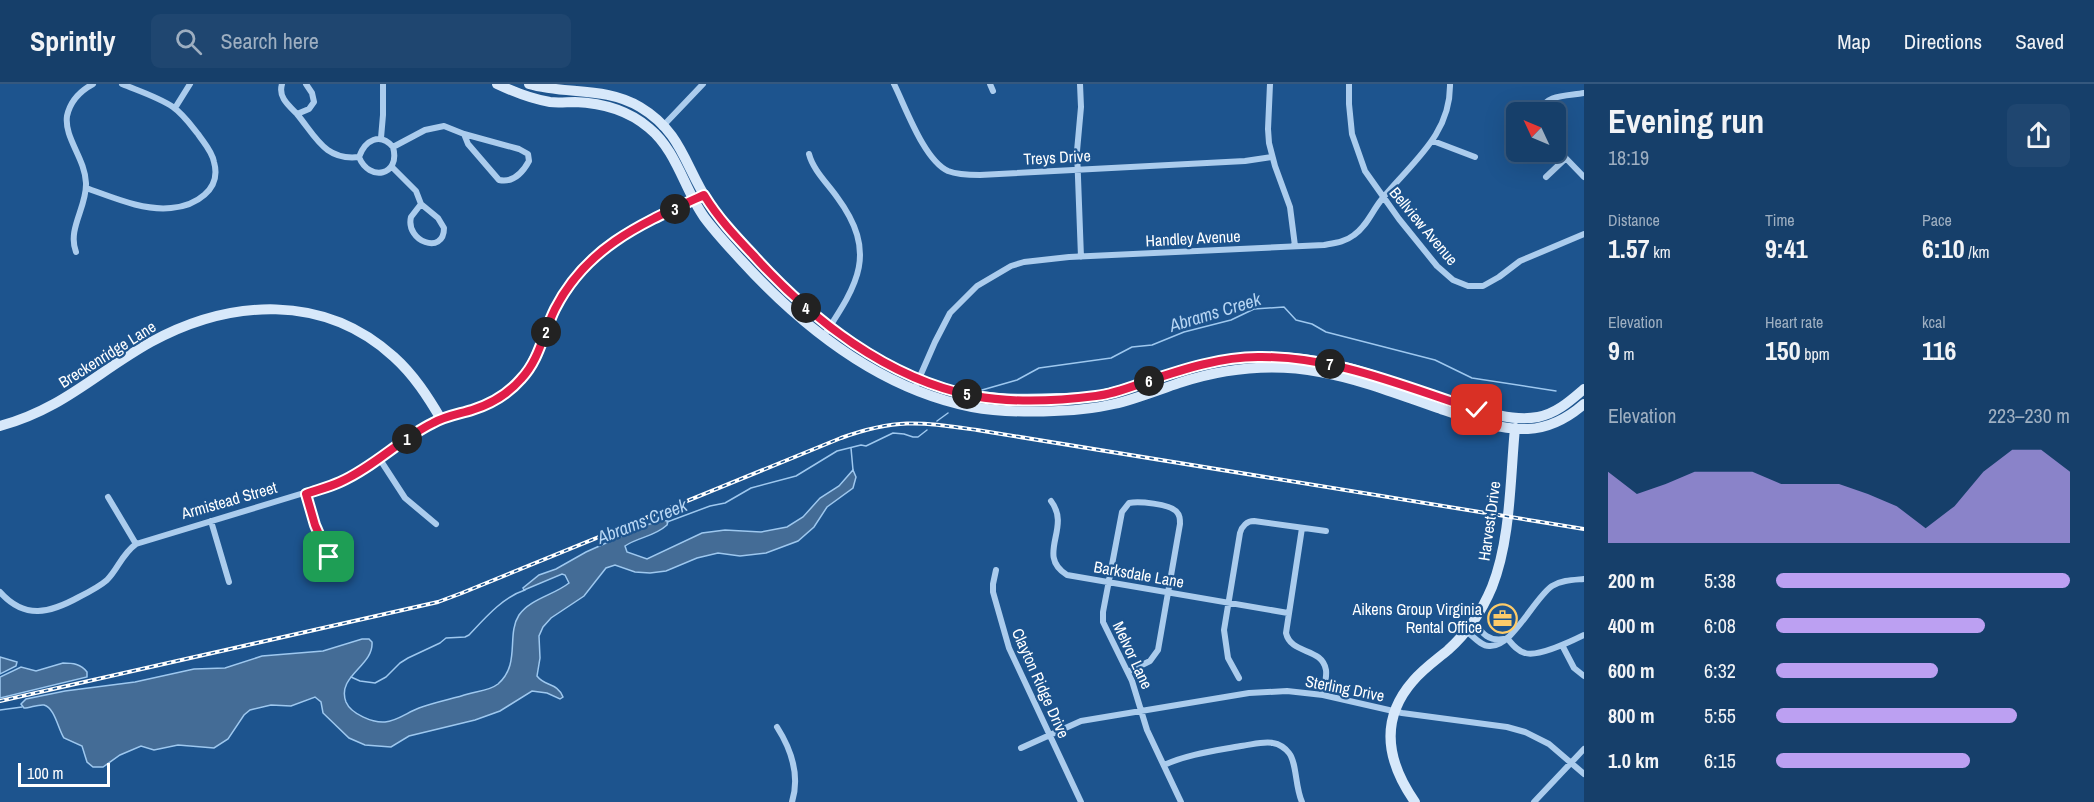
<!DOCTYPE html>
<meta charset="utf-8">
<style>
:root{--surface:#163f6a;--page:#1f4670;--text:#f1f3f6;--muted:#9eafc1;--line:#35587e;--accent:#bca0f2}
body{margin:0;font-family:"Archivo Narrow",sans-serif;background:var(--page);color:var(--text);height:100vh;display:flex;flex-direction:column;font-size:22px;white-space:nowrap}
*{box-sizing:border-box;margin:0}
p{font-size:20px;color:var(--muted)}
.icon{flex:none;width:33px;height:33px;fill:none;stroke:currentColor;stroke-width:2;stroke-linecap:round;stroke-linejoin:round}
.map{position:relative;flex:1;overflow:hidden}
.drawer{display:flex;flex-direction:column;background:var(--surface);width:510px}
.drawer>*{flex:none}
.needle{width:39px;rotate:314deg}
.buttons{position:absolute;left:1506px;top:18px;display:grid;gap:12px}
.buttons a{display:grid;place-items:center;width:60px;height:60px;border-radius:9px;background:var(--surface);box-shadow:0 6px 24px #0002,0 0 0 2px var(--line);font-size:30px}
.scale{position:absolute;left:18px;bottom:15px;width:92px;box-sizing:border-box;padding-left:6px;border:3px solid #fff;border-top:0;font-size:16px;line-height:21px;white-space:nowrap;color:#fff;-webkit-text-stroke:4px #1d548e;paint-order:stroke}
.pin{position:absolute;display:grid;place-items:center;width:51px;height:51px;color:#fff;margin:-26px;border-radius:12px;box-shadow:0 3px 9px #0006}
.km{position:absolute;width:30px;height:30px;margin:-15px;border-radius:50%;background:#222;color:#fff;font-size:16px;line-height:30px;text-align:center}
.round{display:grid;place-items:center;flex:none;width:63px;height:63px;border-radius:9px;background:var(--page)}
.summary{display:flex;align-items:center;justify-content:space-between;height:102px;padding:0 24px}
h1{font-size:33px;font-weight:700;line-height:45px}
.stats{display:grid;grid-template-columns:repeat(3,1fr);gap:9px;height:102px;padding:6px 24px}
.stats div{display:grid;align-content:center}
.stats b{font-size:26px;font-weight:700}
.stats small{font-size:16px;font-weight:400}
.stats p{font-size:16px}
.chart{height:168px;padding:12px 24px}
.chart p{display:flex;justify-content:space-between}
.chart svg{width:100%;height:108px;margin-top:6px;fill:var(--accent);opacity:.7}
ul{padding:0 24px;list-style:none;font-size:20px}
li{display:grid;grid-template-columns:96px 72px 1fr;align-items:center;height:45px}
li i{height:15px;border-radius:8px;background:var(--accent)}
header{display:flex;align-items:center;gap:36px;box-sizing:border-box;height:84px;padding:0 30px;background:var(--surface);border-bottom:2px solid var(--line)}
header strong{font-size:28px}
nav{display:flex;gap:33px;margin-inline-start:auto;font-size:21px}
.search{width:420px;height:54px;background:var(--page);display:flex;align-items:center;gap:15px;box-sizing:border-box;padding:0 21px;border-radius:9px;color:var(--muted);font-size:22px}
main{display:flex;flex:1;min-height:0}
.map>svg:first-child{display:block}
.water{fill:#446c96;stroke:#9ec8ef;stroke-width:1.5}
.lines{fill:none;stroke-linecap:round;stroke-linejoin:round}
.stream{stroke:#9ec8ef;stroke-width:1.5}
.street{stroke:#abcced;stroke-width:6}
.secondary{stroke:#d7e8fa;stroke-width:10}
.rail-casing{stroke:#fff;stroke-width:4}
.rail{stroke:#1d548e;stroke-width:1.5;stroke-dasharray:4.5;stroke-linecap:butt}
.route-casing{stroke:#fff;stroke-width:12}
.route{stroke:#e11d48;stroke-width:8}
.labels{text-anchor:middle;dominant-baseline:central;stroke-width:4.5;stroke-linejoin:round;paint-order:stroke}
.street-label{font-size:16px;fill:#fff;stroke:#1d548e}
.poi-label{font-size:16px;fill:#fff;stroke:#1d548e;text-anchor:end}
.water-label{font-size:18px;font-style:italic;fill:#b7d6f4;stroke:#1d548e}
</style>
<header>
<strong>Sprintly</strong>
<div class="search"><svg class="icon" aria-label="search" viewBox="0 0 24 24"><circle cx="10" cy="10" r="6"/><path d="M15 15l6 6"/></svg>Search here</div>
<nav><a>Map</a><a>Directions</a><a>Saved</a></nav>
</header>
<main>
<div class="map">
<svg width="1584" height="718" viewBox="0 0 1584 718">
<rect width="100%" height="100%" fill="#1d548e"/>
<path class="water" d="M 853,386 L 856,393 L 853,404 L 827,423 L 814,443 L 798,457 L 766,469 L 740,472 L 718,469 L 697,474 L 666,487 L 650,489 L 635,488 L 615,481 L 606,484 L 584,512 L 551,534 L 543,543 L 539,552 L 540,574 L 537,592 C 545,603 557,598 563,613 L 560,615 L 547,609 L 532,607 L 500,627 L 475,636 L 409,652 L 391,663 L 365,661 L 349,654 L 323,629 L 321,618 L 315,613 L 291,622 L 271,621 L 250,626 L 244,631 L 228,655 L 214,664 L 178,661 L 154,666 L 141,662 L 120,671 L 103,683 L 93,683 L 87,678 L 82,662 L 64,654 C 58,645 55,624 44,621 C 38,620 30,624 24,624 L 21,620 L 26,615 L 65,607 L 135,598 L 194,585 L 225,584 L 262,572 L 323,567 L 362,555 L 369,555 L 372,558 C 374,582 336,592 346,618 C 351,630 373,639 385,638 C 397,637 408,628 419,624 C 435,618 452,615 468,610 C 478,607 489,607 498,600 C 521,580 506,551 519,531 C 530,515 554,511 569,499 L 565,491 L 562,490 L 524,506 L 523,504 L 539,491 L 556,485 L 586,468 L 644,442 L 661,436 L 668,437 L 667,441 C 654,453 638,453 625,462 L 627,468 L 647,475 L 702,449 L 725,446 L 761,448 L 787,443 L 803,433 L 820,414 L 839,402 Z
M 0,573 L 17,578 L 16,582 L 0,590 Z
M 63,579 C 73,579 81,580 87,588 L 87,593 L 0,614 L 0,593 L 21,583 L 36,587 Z"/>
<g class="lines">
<path class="stream" d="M 982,306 L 1017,296 L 1039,284 L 1111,274 L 1132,263 L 1152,261 L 1184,248 L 1231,236 L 1254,225 L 1284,223 L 1296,236 L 1312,240 L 1326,248 L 1435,276 L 1472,294 L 1556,307
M 937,337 L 948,329
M 851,364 L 853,386
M 667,438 L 710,422 L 725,419 L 751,404 L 796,392 L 837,367 L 861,361 L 866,362 L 893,349 L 904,350 L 913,353 L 918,353 L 927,346
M 351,593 L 360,597 L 375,599 L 386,593 L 400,579 L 408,574 L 440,559 L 446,554 L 465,553 L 469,551 C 485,534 503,513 525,506
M 0,626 L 22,623"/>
<path class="street" d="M 282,0 C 278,13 288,21 297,30 L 309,25 L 314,18 L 312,9 L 306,0
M 894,0 C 906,24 924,76 948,87 C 958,91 970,91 980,91 L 1245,77 L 1272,73
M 990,0 L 993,7
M 1080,0 L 1081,23 L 1077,67 L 1081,173
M 1270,0 L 1268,45 L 1269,59 L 1275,82 L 1290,123 L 1295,162
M 1349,0 L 1349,20 L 1352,50 L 1365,87 L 1399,135 L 1437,182 L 1453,196 L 1468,202 L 1483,202 L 1499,193 L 1520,177 L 1584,150
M 175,24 L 190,0
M 1540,28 C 1544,10 1568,12 1584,9
M 297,30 C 316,53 325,77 359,73
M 662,43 L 703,0
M 381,54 L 383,31 L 383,0
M 1433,57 L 1475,73
M 393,63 L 425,46 L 444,42 L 464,50 L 519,65 L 528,70 L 529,77 C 523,88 513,99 499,96 L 468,60 L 464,50
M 1556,64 L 1584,93
M 809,70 C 813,86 828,100 837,113 C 879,170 857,201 823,253
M 359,73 C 369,98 401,92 393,63
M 359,73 C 365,56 380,48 393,63
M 392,83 L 416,107 L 421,120
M 1546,93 L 1565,75
M 86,104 C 112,113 143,127 171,124 C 195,122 222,106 214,78 C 212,67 204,59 198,50 C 190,40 183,30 173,23 C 158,13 139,7 122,0
M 421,120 L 438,134 L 444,144 C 444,172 405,157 411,133 Z
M 76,168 C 67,145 87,123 86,99 C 85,74 64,54 67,32 C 70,18 80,7 93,0
M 914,306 L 935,258 L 950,229 L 977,202 L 1011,182 L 1024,178 L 1069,173 L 1324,161 C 1335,159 1345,158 1354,151 C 1367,142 1372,127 1382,115 C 1411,79 1451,51 1450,0
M 379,374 L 405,414 L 436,440
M 305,409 L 315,441 L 329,473
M 108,413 L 136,460
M 1051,417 C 1072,444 1035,471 1067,491 L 1288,529
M 211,437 L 229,498
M 1302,444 L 1286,549 C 1291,571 1322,563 1326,586 C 1327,594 1324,603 1323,611
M 996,486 L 993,500 L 993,508 L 1009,564 L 1081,718
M 0,508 C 25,536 50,529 79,513 C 89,508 99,503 107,496 C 118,485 122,470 136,460 L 340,398 L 426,342 L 441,335
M 1473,538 C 1482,549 1489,558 1504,555
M 1466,547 C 1473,552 1481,562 1489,562 C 1512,564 1534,514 1552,502 C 1562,496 1573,496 1584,495
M 1507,554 C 1512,560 1517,567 1525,569 C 1538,573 1572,557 1584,551
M 1562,561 L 1574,584 L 1584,592
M 1128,588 L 1150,577 L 1158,566 L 1180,440 C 1180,435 1180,431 1176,427 C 1169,420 1139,417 1129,419 L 1122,428 L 1103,528 L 1103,538 L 1132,597 L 1147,646 L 1181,718
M 1239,594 L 1228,574 L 1224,546 L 1240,449 C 1242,442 1247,437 1254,437 L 1326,447
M 777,643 C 791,665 800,692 792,718
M 1021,664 L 1081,637 L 1249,609 L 1287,607 L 1323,611 L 1402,629 L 1507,643 L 1525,648 L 1549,660 L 1584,690
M 1164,681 C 1188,670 1214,667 1241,662 C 1251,661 1263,657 1273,659 C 1279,660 1285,664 1289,669 C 1297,679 1295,703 1302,718
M 1534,718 L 1584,665"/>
<path class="secondary" d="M 497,0 C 514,8 531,15 550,18 C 558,19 567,18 575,18 C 602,19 628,26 649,44 C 677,67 684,105 704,133 C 715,148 728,162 741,176 C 803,244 880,305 972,323 C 1010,330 1077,329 1114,320 C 1136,315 1158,306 1179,299 C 1225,284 1272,279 1320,288 C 1360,295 1400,311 1438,324 C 1467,334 1497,346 1528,345 C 1550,344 1568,334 1584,320
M 529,0 C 566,11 605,2 640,23 C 682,48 685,83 709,119 C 722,138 737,154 752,170 C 803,226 864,277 937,302 C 977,315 1015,316 1057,314 C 1073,314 1089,314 1105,310 C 1134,304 1162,292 1191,284 C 1233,272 1275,270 1317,277 C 1365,285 1410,305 1456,319 C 1481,327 1512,338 1538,333 C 1557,329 1570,317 1584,305
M 0,342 C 63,325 97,288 151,258 C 230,215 324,209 394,273 C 414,291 428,313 441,335 C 457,330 474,327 489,319 C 533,297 536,269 554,228 C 561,213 571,199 582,186 C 612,151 657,133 698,114
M 1415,718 C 1387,678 1379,636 1413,597 C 1423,585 1436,576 1448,566 C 1467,549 1482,527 1492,503 C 1511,455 1510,395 1515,344"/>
<defs>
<path id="rail" d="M 0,617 L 438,518 L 462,509 L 841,354 C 897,334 920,338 977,346 L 1584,445"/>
</defs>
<use href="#rail" class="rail-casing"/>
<use href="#rail" class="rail"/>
</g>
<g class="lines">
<defs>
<path id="route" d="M 329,473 L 315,441 L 306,410 C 317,406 329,403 340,398 C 374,383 400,355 433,339 C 445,332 459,330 472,326 C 491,320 508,310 521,295 C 540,275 543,249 555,225 C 587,162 643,139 704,111 C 718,134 735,152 753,171 C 811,235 887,295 974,312 C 1013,319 1057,317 1096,312 C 1114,310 1131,303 1148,297 C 1184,285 1221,273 1258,273 C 1335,272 1405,303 1477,326"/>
</defs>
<use href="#route" class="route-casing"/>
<use href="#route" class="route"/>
</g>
<defs>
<symbol id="office-ring" viewBox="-11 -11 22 22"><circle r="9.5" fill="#1d548e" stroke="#fdcb69" stroke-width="1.5"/><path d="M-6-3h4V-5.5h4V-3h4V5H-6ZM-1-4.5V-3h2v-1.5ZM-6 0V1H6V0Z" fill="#fdcb69"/></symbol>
</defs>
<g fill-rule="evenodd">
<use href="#office-ring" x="1486" y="518" width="33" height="33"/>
</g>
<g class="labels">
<g class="street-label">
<text transform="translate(1057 73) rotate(-3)">Treys Drive</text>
<text transform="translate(1424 142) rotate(50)">Bellview Avenue</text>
<text transform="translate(1193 154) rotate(-3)">Handley Avenue</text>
<text transform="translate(107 270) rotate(-32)">Breckenridge Lane</text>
<text transform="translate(229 416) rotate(-16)">Armistead Street</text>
<text transform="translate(1489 437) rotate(-82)">Harvest Drive</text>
<text transform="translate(1139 490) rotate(10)">Barksdale Lane</text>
<text transform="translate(1133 571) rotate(65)">Melvor Lane</text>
<text transform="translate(1041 599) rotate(66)">Clayton Ridge Drive</text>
<text transform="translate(1345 604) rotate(11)">Sterling Drive</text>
</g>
<g class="poi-label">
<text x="1482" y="525">Aikens Group Virginia<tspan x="1482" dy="18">Rental Office</tspan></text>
</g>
<g class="water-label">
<text transform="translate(1215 228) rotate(-17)">Abrams Creek</text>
<text transform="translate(642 437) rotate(-21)">Abrams Creek</text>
</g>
</g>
</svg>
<div class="buttons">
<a><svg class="needle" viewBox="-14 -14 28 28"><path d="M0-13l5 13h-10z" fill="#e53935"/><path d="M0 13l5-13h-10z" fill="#9eafc1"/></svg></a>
</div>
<div class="scale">100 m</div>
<div class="pin" style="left:329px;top:473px;background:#1e9e55"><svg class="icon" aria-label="arrive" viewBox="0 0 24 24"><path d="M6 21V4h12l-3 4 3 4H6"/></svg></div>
<div class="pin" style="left:1477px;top:326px;background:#d93025"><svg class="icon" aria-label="check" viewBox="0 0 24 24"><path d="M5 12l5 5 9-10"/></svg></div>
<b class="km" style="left:407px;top:355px">1</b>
<b class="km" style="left:546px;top:248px">2</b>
<b class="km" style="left:675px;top:125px">3</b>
<b class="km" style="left:806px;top:224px">4</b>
<b class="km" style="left:967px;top:310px">5</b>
<b class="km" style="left:1149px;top:297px">6</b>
<b class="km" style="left:1330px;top:280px">7</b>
</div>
<section class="drawer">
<div class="summary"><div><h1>Evening run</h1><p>18:19</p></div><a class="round"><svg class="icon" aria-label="share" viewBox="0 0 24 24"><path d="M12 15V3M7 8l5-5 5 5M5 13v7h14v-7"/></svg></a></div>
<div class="stats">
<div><p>Distance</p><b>1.57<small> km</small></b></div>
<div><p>Time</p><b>9:41</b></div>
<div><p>Pace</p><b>6:10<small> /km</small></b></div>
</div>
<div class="stats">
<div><p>Elevation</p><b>9<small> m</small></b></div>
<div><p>Heart rate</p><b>150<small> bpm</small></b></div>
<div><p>kcal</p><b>116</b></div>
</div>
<div class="chart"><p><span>Elevation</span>223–230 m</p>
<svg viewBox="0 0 160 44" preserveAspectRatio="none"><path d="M0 44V15L10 24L20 20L30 15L40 15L50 15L60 20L70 20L80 20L90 24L100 29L110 38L120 29L130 15L140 6L150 6L160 15V44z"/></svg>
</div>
<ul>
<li><b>200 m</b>5:38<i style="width:100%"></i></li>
<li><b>400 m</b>6:08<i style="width:71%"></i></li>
<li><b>600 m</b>6:32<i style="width:55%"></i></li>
<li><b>800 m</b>5:55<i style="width:82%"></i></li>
<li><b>1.0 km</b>6:15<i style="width:66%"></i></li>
</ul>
</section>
</main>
